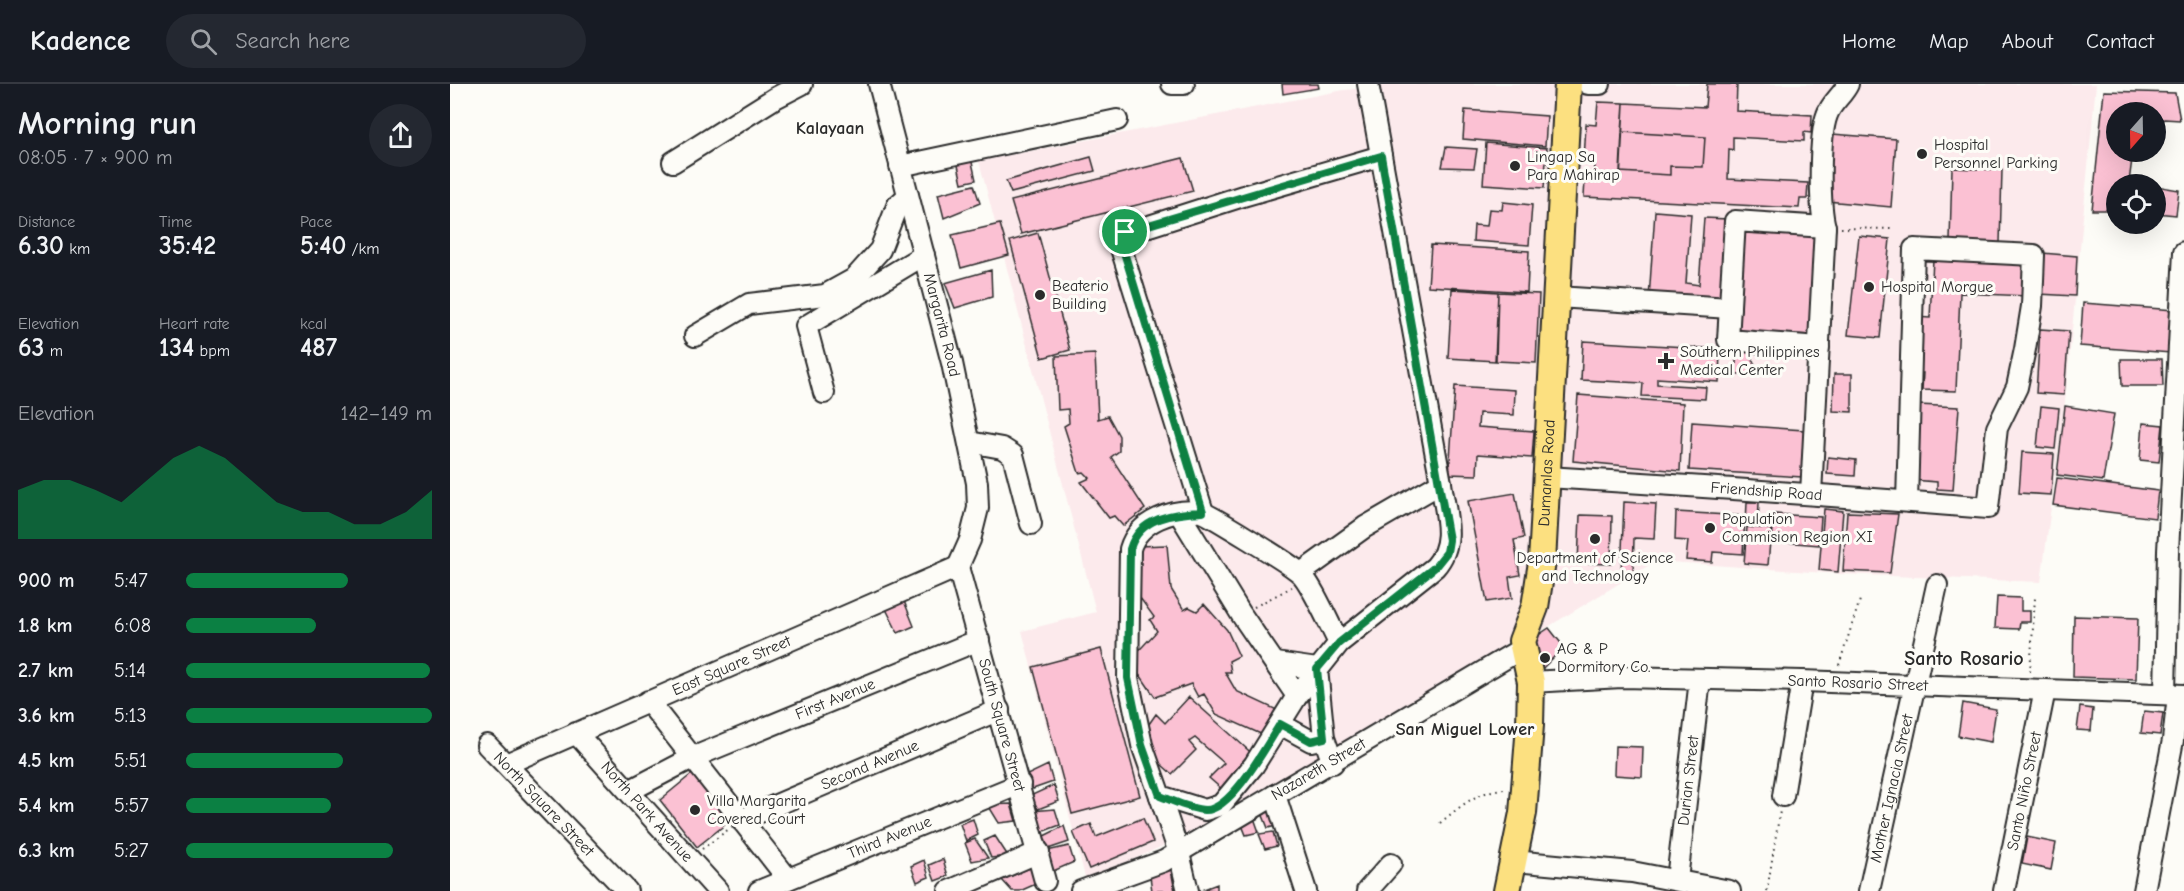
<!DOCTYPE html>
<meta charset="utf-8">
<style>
:root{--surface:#171b24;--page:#242831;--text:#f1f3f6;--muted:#9ea1a6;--line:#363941;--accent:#0b8043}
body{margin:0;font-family:"Comic Neue",sans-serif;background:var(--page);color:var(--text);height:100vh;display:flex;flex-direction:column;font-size:22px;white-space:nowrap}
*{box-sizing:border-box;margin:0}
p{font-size:20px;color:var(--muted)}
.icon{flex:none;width:33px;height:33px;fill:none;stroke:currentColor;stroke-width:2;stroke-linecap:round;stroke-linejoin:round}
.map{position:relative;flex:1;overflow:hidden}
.sheet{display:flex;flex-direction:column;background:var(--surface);width:450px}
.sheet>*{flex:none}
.needle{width:39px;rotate:200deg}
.buttons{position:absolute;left:1656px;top:18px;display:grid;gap:12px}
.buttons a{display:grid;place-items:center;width:60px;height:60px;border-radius:50%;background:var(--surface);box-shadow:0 6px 24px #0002;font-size:30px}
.pin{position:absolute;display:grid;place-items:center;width:51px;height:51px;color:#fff;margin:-26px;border:3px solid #fff;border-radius:50%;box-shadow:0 2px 6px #0007}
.round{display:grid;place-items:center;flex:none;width:63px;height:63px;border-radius:32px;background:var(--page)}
.headline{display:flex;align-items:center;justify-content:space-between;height:102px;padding:0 18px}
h1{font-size:33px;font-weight:700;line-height:45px}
.stats{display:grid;grid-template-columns:repeat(3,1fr);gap:9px;height:102px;padding:6px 18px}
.stats div{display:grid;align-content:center}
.stats b{font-size:26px;font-weight:700}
.stats small{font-size:16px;font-weight:400}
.stats p{font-size:16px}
.chart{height:168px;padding:12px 18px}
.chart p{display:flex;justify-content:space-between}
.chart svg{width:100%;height:108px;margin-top:6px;fill:var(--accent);opacity:.7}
ul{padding:0 18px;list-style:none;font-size:20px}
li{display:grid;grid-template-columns:96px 72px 1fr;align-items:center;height:45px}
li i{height:15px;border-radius:8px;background:var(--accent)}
header{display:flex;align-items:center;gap:36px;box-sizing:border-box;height:84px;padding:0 30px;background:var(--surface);border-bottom:2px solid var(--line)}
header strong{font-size:28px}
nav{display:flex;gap:33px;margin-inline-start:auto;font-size:21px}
.search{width:420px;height:54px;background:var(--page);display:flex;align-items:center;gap:15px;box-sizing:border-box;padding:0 21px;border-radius:33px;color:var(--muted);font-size:22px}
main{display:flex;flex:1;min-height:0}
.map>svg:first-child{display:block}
.built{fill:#fceaec}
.building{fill:#fbc1d3;stroke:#2b2b2b;stroke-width:1.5}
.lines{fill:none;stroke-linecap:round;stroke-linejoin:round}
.minor-casing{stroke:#2b2b2b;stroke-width:24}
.major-casing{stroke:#2b2b2b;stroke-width:30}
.path{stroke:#2b2b2b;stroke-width:2;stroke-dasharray:1.5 4.5;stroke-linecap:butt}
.minor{stroke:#fdfcf7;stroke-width:20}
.major{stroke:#fce080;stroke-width:26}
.route-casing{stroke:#fff;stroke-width:12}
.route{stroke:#0b8043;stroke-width:8}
.poi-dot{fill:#2b2b2b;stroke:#fdfcf7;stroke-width:2}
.labels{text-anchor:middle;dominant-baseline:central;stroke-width:6;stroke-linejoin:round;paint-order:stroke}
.poi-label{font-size:16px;fill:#2b2b2b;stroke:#fdfcf7;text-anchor:start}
.street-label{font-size:16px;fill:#2b2b2b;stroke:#fdfcf7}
.neighbourhood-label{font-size:18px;font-weight:bold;fill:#2b2b2b;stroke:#fdfcf7}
.quarter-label{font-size:20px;font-weight:bold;fill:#2b2b2b;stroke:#fdfcf7}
</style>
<header>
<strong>Kadence</strong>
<div class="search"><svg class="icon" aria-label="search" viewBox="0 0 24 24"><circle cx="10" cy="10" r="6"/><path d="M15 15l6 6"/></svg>Search here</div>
<nav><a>Home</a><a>Map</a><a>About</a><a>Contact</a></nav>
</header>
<main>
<section class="sheet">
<div class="headline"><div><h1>Morning run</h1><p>08:05 · 7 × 900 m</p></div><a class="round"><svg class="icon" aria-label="share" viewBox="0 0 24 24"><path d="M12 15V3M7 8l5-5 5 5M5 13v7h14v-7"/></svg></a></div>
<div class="stats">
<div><p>Distance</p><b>6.30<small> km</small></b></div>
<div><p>Time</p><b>35:42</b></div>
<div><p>Pace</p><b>5:40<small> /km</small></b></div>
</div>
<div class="stats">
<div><p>Elevation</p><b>63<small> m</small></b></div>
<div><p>Heart rate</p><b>134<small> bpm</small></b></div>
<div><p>kcal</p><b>487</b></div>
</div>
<div class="chart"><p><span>Elevation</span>142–149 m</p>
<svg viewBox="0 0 160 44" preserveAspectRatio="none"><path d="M0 44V24L10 20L20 20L30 24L40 29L50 20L60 11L70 6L80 11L90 20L100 29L110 33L120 33L130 38L140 38L150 33L160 24V44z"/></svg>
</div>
<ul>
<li><b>900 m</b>5:47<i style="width:66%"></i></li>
<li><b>1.8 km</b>6:08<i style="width:53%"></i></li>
<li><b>2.7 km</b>5:14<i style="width:99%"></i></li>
<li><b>3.6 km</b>5:13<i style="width:100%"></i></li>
<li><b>4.5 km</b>5:51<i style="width:64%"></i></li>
<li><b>5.4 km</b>5:57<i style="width:59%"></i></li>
<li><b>6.3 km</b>5:27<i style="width:84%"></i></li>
</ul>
</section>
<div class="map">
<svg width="1734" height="807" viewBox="0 0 1734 807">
<rect width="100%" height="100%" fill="#fdfcf7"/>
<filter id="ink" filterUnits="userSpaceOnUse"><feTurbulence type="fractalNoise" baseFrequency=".0167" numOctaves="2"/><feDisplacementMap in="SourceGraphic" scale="12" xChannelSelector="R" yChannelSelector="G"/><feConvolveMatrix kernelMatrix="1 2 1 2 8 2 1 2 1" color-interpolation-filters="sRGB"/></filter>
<g filter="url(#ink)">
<path class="built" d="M 929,0 L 1646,0 L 1615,318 L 1591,498 L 1390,490 L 1206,477 L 1083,552 L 1084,384 L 1079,492 L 1068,543 L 1047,571 L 852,689 L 719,759 L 636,797 L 572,547 L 646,528 L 529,77 L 894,6 L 929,3 Z"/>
<path class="building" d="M 832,0 L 868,0 L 869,4 L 833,10 Z
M 1257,0 L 1287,0 L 1286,27 L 1362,31 L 1361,49 L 1354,48 L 1354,57 L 1283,53 L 1283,66 L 1279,65 L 1278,95 L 1358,99 L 1357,115 L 1350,115 L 1349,124 L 1134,113 L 1135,96 L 1170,98 L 1170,88 L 1220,91 L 1220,82 L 1253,83 L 1255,53 L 1172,48 L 1174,19 L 1255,23 Z
M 1654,7 L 1725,9 L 1730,36 L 1714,35 L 1706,63 L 1706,28 L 1666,28 L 1666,68 L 1683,68 L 1679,98 L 1688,98 L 1687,100 L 1666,100 L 1666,126 L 1642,126 Z
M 1148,18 L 1174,19 L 1170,98 L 1144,97 L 1145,77 L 1134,77 L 1136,40 L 1146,41 Z
M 1015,26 L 1097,32 L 1095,62 L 1013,55 Z
M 1172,48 L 1255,53 L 1253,83 L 1220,82 L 1220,91 L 1170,88 Z
M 1382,50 L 1446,55 L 1441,123 L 1377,117 Z
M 1036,59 L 1097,64 L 1094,104 L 1033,100 Z
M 996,63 L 1027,65 L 1024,84 L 992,83 Z
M 641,73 L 645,87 L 561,109 L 556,97 Z
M 521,74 L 526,96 L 512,99 L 507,77 Z
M 733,74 L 743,107 L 571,150 L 561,117 Z
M 1502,84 L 1552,86 L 1550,159 L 1500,157 Z
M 524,101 L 530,119 L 494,134 L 488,110 Z
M 1706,102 L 1729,106 L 1726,131 L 1706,129 Z
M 1053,118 L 1082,121 L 1079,161 L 1023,157 L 1024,141 L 1037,142 L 1039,125 L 1052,126 Z
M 1205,127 L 1241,130 L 1236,199 L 1249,201 L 1254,134 L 1278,135 L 1272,219 L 1199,215 Z
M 550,140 L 559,171 L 511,184 L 502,151 Z
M 1289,146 L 1368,150 L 1362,251 L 1284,247 Z
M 588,149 L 620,266 L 592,274 L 560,157 Z
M 1409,152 L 1440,155 L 1430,254 L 1398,251 Z
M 981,161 L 1079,167 L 1077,208 L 978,202 Z
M 1592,169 L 1627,172 L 1625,212 L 1589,210 Z
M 1483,175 L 1578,179 L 1577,212 L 1510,209 L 1506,307 L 1472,306 L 1473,289 L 1463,289 L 1465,233 L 1480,234 Z
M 541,186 L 542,213 L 505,224 L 495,199 Z
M 1002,205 L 1048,208 L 1045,277 L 998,274 Z
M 1048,208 L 1089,210 L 1086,279 L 1046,277 Z
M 1633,219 L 1724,226 L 1721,269 L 1630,262 Z
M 1590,245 L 1619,247 L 1614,311 L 1586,309 Z
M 1133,257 L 1270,265 L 1269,298 L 1207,294 L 1207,300 L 1256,303 L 1255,315 L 1192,312 L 1193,299 L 1131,296 Z
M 1286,268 L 1300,268 L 1308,290 L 1286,290 Z
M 645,270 L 648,335 L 658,332 L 669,352 L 669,367 L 661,373 L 695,425 L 673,442 L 664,432 L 659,434 L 631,398 L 640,394 L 634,388 L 629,389 L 614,342 L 619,339 L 618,325 L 608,326 L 606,272 Z
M 1671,275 L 1712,275 L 1713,302 L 1672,302 Z
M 1384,290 L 1402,290 L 1402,328 L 1383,327 Z
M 1005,302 L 1065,306 L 1064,331 L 1029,329 L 1028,343 L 1084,347 L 1082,374 L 1028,370 L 1027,391 L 999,390 Z
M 1128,311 L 1233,319 L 1230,387 L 1123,377 Z
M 1468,321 L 1509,323 L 1503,406 L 1487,405 L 1487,398 L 1463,396 Z
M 1591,322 L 1609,324 L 1605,365 L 1587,363 Z
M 1615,322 L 1664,330 L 1653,397 L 1607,391 Z
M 1242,338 L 1354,346 L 1352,393 L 1239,386 Z
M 1693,339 L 1713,341 L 1709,378 L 1690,376 Z
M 1572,368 L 1604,370 L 1601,411 L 1569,409 Z
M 1378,373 L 1406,376 L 1405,392 L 1377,390 Z
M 1607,394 L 1708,407 L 1705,434 L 1603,421 Z
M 1065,409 L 1074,454 L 1064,456 L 1070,491 L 1059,493 L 1062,514 L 1037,518 L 1018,417 Z
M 1174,418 L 1206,420 L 1204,455 L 1184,454 L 1183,491 L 1171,490 Z
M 1297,418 L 1309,418 L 1308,440 L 1296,440 Z
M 1374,425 L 1393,427 L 1388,488 L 1369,486 Z
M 1226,428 L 1295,432 L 1293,470 L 1263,468 L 1262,478 L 1236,476 L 1238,457 L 1225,456 Z
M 1397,428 L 1448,430 L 1440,489 L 1393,487 Z
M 1324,430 L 1371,433 L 1369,461 L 1322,457 Z
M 1130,431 L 1162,432 L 1161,480 L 1128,479 Z
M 1297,443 L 1321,445 L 1318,481 L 1294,479 Z
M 717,461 L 721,505 L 734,526 L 739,523 L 747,527 L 754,520 L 777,546 L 789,572 L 779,577 L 781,588 L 775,588 L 786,607 L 827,626 L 813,651 L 766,630 L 754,610 L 748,613 L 741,600 L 705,613 L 680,576 L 707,547 L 700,536 L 704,533 L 690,514 L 689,462 Z
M 452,512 L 464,542 L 448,549 L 433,519 Z
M 1547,513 L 1571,514 L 1571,527 L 1580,527 L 1580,538 L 1570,538 L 1569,545 L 1545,544 Z
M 1624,532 L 1688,534 L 1686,595 L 1623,593 Z
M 1099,544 L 1114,563 L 1092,585 L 1081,556 Z
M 651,565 L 690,712 L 622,730 L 583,583 Z
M 739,613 L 807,674 L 774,707 L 759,694 L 774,679 L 745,654 L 739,658 L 746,666 L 722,690 L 703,673 L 699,640 L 706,630 L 715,639 Z
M 1513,619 L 1546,625 L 1541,658 L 1508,652 Z
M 1630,623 L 1643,625 L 1641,647 L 1627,646 Z
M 1694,627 L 1713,629 L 1710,651 L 1691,649 Z
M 1165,662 L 1193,663 L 1192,693 L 1164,691 Z
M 598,681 L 603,698 L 583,705 L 575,692 Z
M 243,689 L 281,736 L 247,763 L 210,716 Z
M 604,701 L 609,717 L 588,725 L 580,712 Z
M 561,720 L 566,737 L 549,739 L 538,721 Z
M 605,725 L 610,741 L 589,749 L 581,727 Z
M 826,727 L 830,741 L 818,744 L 812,729 Z
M 693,734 L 703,758 L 639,785 L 623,748 L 641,740 L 646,753 Z
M 804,734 L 809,748 L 796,751 L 790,736 Z
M 523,735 L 528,751 L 516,757 L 510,740 Z
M 614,742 L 619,758 L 598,765 L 594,752 Z
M 823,748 L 827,762 L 815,765 L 809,750 Z
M 545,752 L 558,772 L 541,774 L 534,757 Z
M 1577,753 L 1606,759 L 1601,786 L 1572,780 Z
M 525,755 L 538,774 L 522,777 L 515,759 Z
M 619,762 L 624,778 L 601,788 L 597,767 Z
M 493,775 L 498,792 L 485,797 L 479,781 Z
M 474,776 L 479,793 L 467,798 L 461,782 Z
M 582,783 L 588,799 L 570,807 L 562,807 L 552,796 Z
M 721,786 L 725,807 L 702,807 L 700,792 Z
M 767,800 L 767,807 L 754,805 Z"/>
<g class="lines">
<defs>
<g id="minor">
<path id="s1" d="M 429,0 L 502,279 L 527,399 L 528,424 L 520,456 L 508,483"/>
<path d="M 722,0 L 734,0"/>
<path d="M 1138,0 L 1150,0"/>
<path d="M 223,78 L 325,14 L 352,0"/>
<path d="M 450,82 L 667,36"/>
<path d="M 1107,213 L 1280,224"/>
<path d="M 245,252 L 299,220 L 375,211 L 404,195 L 430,166 L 447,122 L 458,112"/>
<path d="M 1369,263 L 1278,256 L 1285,137 L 1375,143"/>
<path d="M 374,309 L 356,242 L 474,171"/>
<path d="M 519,358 L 552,364 L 563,371 L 581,440"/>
<path id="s2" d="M 1097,393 C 1244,402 1391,412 1538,424 L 1547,344 L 1567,303 L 1575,265 L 1582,222 L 1584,171 L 1464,165 L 1457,418"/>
<path d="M 1361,410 L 1375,143 C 1369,121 1369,52 1377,31 C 1381,19 1393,11 1398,0"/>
<path d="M 753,428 L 670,161 L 671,151 L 793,112 L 931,72"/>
<path d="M 729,429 L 791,530 L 847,612"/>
<path id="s3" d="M 508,483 L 595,797"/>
<path d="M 851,489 L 915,443 L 991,399"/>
<path d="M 889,559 C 881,544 860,496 849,488 C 840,480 758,429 751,428 C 724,424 688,437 680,465 L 678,594 L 692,661 L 710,712 L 755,726 L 771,721 L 804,681 L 847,612 L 889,559 L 985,483 C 1007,458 995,429 991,399 L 918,0"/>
<path d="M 826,579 L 867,585 L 874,654 L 883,679"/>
<path id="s4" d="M 1081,598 L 1172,593 L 1352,597 L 1734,611"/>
<path d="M 1715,610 L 1718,467 L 1734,168"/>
<path d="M 198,617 L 338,795"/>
<path d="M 830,640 L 861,657 L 874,654"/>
<path id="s5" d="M 126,649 L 268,807"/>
<path id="s6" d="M 37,661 L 177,807"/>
<path id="s7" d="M 56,680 L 508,483"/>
<path id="s8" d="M 179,707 L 244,673 L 529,556"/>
<path d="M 825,711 L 856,807"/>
<path d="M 710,712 L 729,769 L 738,807"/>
<path d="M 1333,712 L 1352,597"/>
<path id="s9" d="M 291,736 L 549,626"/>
<path d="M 1064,777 L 1182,788 L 1280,807"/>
<path id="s10" d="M 1227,796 L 1250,595"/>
<path id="s11" d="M 309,807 L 570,700"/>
<path d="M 499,807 L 589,768"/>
<path id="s12" d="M 631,807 L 714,777 L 1071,565"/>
<path d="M 917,807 L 941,780"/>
<path id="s13" d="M 1419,807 L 1487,501"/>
<path id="s14" d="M 1554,807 L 1595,606"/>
<path d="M 1694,807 L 1723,656 L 1728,611"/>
</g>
<g id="major">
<path id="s15" d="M 1057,807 L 1073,729 L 1080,641 L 1081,598 L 1072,557 L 1085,523 L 1092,478 L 1118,0"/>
</g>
</defs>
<use href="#minor" class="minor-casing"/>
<use href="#major" class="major-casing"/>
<path class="path" d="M 1391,144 L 1445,145
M 804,523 L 842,503
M 1389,581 L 1410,516
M 1580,588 L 1585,514
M 990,739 C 1011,722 1027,707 1055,705
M 252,765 L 279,745
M 1317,807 L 1330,727"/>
<use href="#minor" class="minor"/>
<use href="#major" class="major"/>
</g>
</g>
<g class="lines" filter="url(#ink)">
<defs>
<path id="route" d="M 931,72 L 999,456 L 997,468 L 985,483 L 889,559 L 867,585 L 874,654 L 861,657 L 830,640 C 817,661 781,727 755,726 C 740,725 724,717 710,712 L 692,661 L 678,594 L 680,465 C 689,433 724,429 753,428 L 670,155 L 675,148 Z"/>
</defs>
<use href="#route" class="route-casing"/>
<use href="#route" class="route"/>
</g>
<g class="poi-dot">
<circle cx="1472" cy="70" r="6"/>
<circle cx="1065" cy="82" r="6"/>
<circle cx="1419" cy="203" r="6"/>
<circle cx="590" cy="211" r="6"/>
<path d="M1213 268h6v6h6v6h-6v6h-6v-6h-6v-6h6z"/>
<circle cx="1260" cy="444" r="6"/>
<circle cx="1145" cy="455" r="6"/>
<circle cx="1095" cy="574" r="6"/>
<circle cx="245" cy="726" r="6"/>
</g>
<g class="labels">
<g class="poi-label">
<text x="1484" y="61">Hospital<tspan x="1484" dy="18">Personnel Parking</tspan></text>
<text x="1077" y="73">Lingap Sa<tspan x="1077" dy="18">Para Mahirap</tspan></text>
<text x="602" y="202">Beaterio<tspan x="602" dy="18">Building</tspan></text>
<text x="1431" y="203">Hospital Morgue</text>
<text x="1230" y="268">Southern Philippines<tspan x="1230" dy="18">Medical Center</tspan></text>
<text x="1272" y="435">Population<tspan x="1272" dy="18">Commision Region XI</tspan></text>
<text x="1145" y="474" text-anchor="middle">Department of Science<tspan x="1145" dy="18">and Technology</tspan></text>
<text x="1107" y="565">AG &amp; P<tspan x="1107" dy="18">Dormitory Co.</tspan></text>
<text x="257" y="717">Villa Margarita<tspan x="257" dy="18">Covered Court</tspan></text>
</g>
<g class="street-label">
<text stroke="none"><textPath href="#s1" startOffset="249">Margarita Road</textPath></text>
<text stroke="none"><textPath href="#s15" startOffset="424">Dumanlas Road</textPath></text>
<text stroke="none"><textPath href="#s2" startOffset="220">Friendship Road</textPath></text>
<text stroke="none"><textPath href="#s7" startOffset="246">East Square Street</textPath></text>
<text stroke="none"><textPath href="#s4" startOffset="327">Santo Rosario Street</textPath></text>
<text stroke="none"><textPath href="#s8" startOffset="226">First Avenue</textPath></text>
<text stroke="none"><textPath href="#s3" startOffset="164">South Square Street</textPath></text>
<text stroke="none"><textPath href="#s9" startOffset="140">Second Avenue</textPath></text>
<text stroke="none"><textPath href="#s12" startOffset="268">Nazareth Street</textPath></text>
<text stroke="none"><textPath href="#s10" startOffset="100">Durian Street</textPath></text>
<text stroke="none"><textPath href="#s13" startOffset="105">Mother Ignacia Street</textPath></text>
<text stroke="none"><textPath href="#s14" startOffset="102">Santo Niño Street</textPath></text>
<text stroke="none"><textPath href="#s6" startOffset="82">North Square Street</textPath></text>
<text stroke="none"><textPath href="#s5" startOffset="106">North Park Avenue</textPath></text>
<text stroke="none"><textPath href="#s11" startOffset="141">Third Avenue</textPath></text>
</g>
<g class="neighbourhood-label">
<text x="380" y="44">Kalayaan</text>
<text x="1015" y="645">San Miguel Lower</text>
</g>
<g class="quarter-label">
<text x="1514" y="574">Santo Rosario</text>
</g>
</g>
</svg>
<div class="buttons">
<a><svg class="needle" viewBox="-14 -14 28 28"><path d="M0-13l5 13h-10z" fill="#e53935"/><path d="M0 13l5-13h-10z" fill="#9ea1a6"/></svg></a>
<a><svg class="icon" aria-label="locate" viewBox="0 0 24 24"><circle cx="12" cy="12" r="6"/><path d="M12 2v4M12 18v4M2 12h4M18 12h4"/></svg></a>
</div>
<div class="pin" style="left:675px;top:148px;background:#1e9e55"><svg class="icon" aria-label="arrive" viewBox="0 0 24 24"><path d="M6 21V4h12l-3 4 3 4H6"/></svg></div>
</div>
</main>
